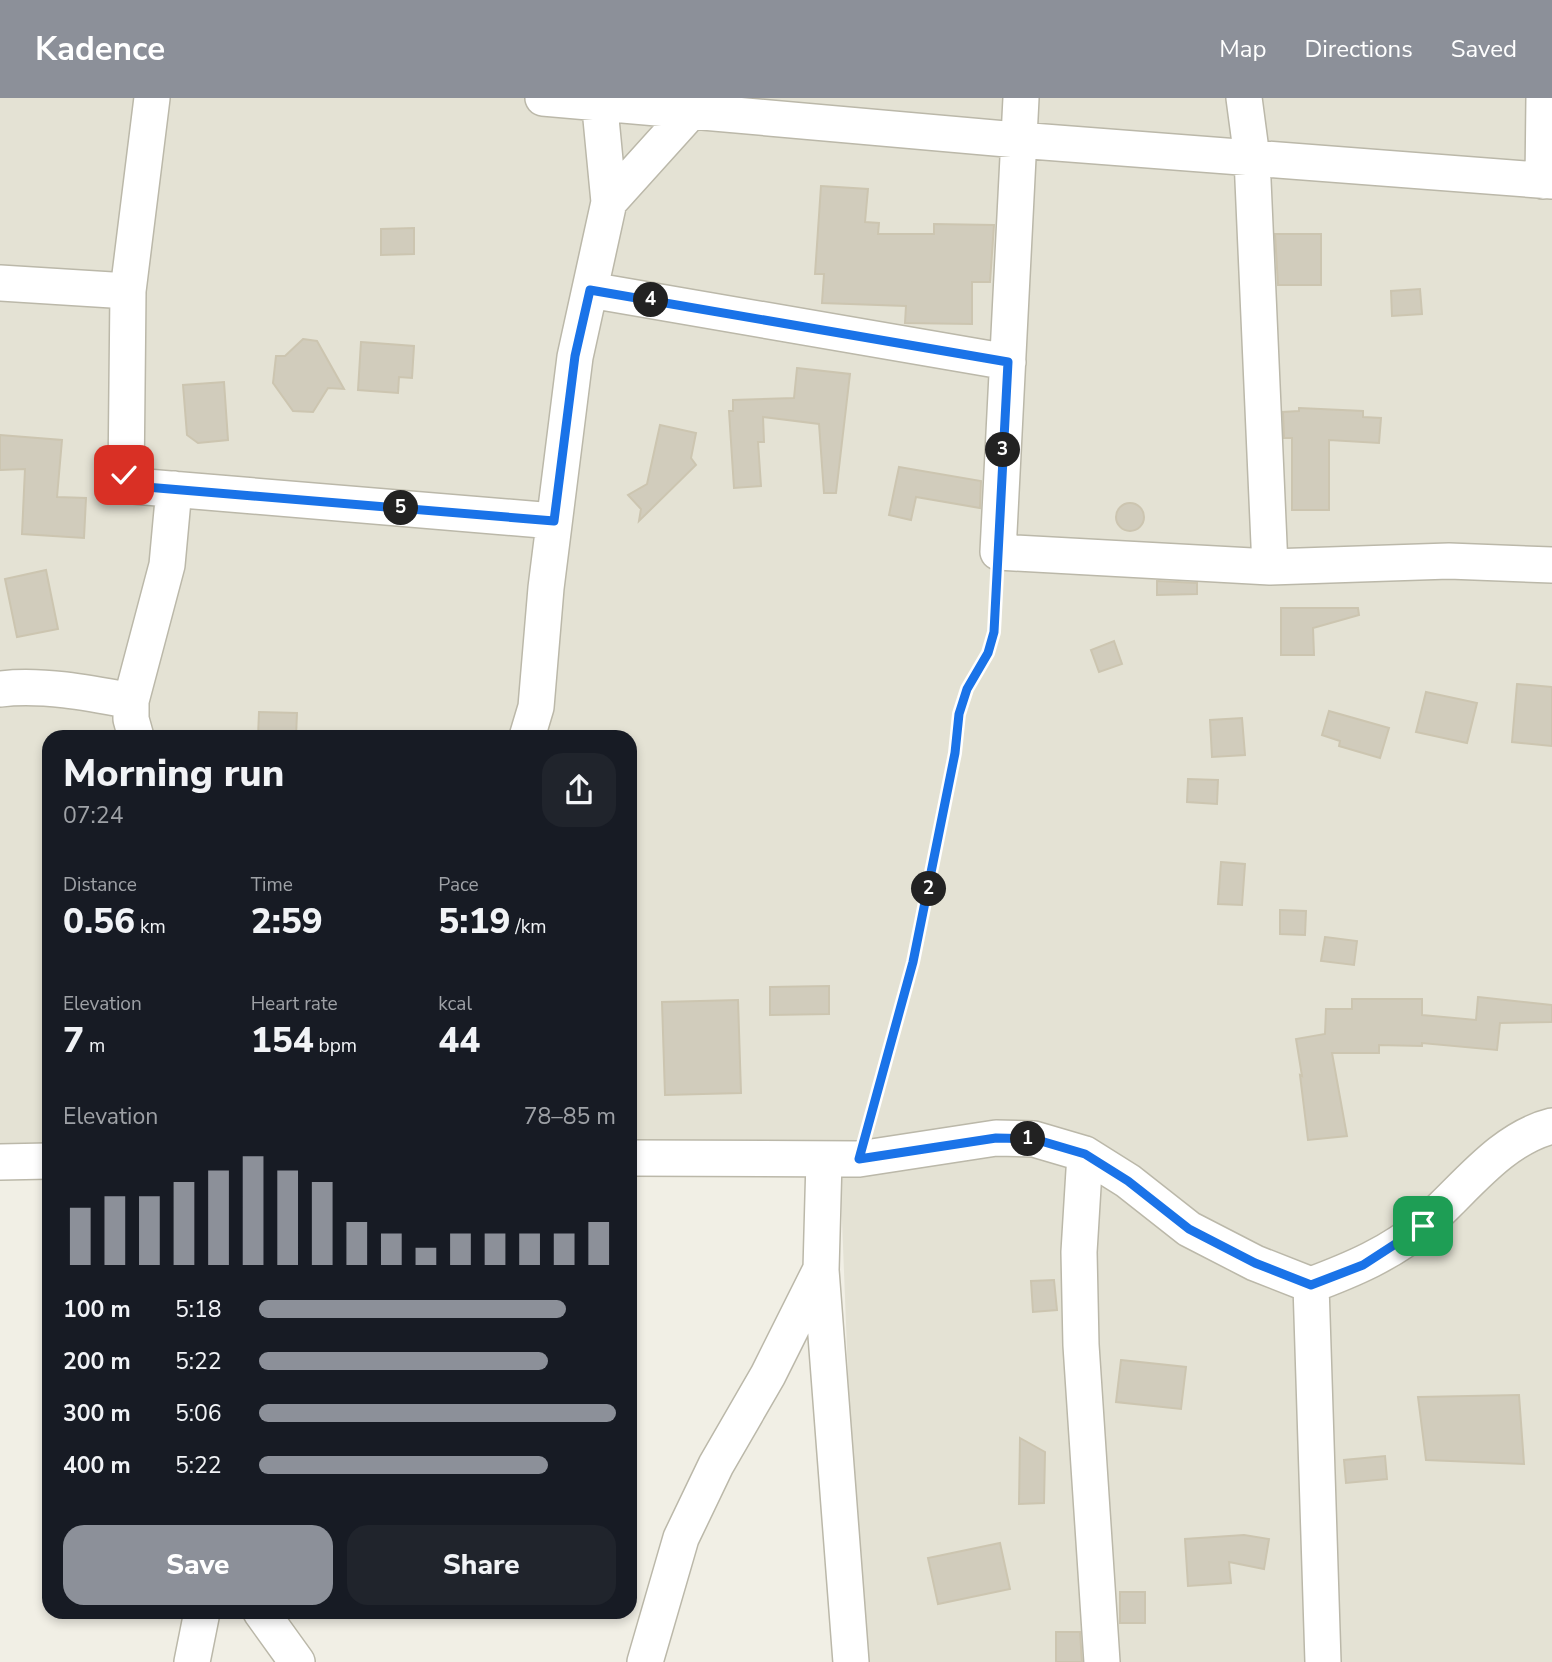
<!DOCTYPE html>
<meta charset="utf-8">
<style>
:root{--surface:#171b24;--page:#20242c;--text:#f1f3f6;--muted:#9ea1a6;--accent:#8c9099}
body{margin:0;font-family:"Nunito Sans",sans-serif;background:var(--page);color:var(--text);height:100vh;display:flex;flex-direction:column;font-size:26px;white-space:nowrap}
*{box-sizing:border-box;margin:0}
p{font-size:23px;color:var(--muted)}
.icon{flex:none;width:38px;height:38px;fill:none;stroke:currentColor;stroke-width:2;stroke-linecap:round;stroke-linejoin:round}
.map{position:relative;flex:1;overflow:hidden}
.drawer{position:absolute;left:42px;top:632px;width:595px;height:889px;display:flex;flex-direction:column;background:var(--surface);border-radius:21px;box-shadow:0 4px 10px #0003}
.drawer>*{flex:none}
.pin{position:absolute;display:grid;place-items:center;width:60px;height:60px;color:#fff;margin:-30px;border-radius:14px;box-shadow:0 4px 10px #0006}
.km{position:absolute;width:35px;height:35px;margin:-18px;border-radius:50%;background:#222;color:#fff;font-size:19px;line-height:35px;text-align:center}
.round{display:grid;place-items:center;flex:none;width:74px;height:74px;border-radius:21px;background:var(--page)}
.head{display:flex;align-items:center;justify-content:space-between;height:119px;padding:0 21px}
h1{font-size:38px;font-weight:800;line-height:52px}
.figures{display:grid;grid-template-columns:repeat(3,1fr);gap:10px;height:119px;padding:7px 21px}
.figures div{display:grid;align-content:center}
.figures b{font-size:35px;font-weight:800}
.figures small{font-size:19px;font-weight:400}
.figures p{font-size:19px}
.chart{height:196px;padding:14px 21px}
.chart p{display:flex;justify-content:space-between}
.chart svg{width:100%;height:126px;margin-top:7px;stroke:var(--accent);stroke-width:6}
.button{display:flex;gap:14px;margin-top:auto;padding:14px 21px}
.button a{flex:1;height:80px;border-radius:21px;background:var(--accent);color:#fff;font-size:28px;font-weight:800;line-height:80px;text-align:center}
.button a+a{background:var(--page);color:var(--text)}
ul{padding:0 21px;list-style:none;font-size:23px}
li{display:grid;grid-template-columns:112px 84px 1fr;align-items:center;height:52px}
li i{height:18px;border-radius:9px;background:var(--accent)}
header{display:flex;align-items:center;gap:42px;box-sizing:border-box;height:98px;padding:0 35px;background:var(--accent);color:#fff}
header strong{font-size:33px}
nav{display:flex;gap:38px;margin-inline-start:auto;font-size:24px}
.map>svg:first-child{display:block}
.residential{fill:#e4e2d4}
.building{fill:#d1ccbc;stroke:#ccc5b0;stroke-width:2}
.lines{fill:none;stroke-linecap:round;stroke-linejoin:round}
.minor-casing{stroke:#bbb8a9;stroke-width:38}
.path{stroke:#bcb69b;stroke-width:4.5;stroke-dasharray:3.5 3.5;stroke-linecap:butt}
.minor{stroke:#fff;stroke-width:35}
.route-casing{stroke:#fff;stroke-width:14}
.route{stroke:#1a73e8;stroke-width:9}
</style>
<header>
<strong>Kadence</strong>
<nav><a>Map</a><a>Directions</a><a>Saved</a></nav>
</header>
<div class="map">
<svg width="1552" height="1564" viewBox="0 0 1552 1564">
<rect width="100%" height="100%" fill="#f1efe5"/>
<path class="residential" d="M 0,0 L 1552,0 L 1552,1564 L 859,1564 L 840,1070 L 630,1072 L 630,639 L 49,639 L 49,1079 L 0,1080 Z"/>
<path class="building" d="M 821,88 L 868,91 L 865,124 L 879,125 L 878,136 L 934,136 L 934,126 L 994,127 L 990,184 L 972,184 L 972,226 L 905,225 L 906,208 L 822,205 L 824,176 L 815,176 Z
M 414,130 L 414,156 L 381,157 L 381,131 Z
M 1275,136 L 1321,136 L 1321,187 L 1278,187 Z
M 1420,191 L 1422,216 L 1392,218 L 1391,193 Z
M 303,241 L 317,243 L 344,291 L 328,290 L 313,314 L 293,313 L 273,285 L 276,258 L 285,258 Z
M 361,244 L 414,248 L 412,280 L 399,279 L 398,295 L 358,292 Z
M 797,270 L 850,276 L 836,395 L 824,395 L 819,326 L 763,319 L 764,344 L 758,344 L 761,388 L 734,390 L 729,313 L 733,313 L 733,302 L 794,300 Z
M 224,284 L 228,342 L 198,345 L 187,337 L 183,287 Z
M 1299,310 L 1363,313 L 1363,319 L 1381,320 L 1379,345 L 1329,342 L 1329,412 L 1292,412 L 1292,340 L 1284,340 L 1283,314 L 1299,313 Z
M 660,327 L 696,335 L 691,360 L 696,367 L 639,423 L 641,411 L 628,397 L 647,386 Z
M 0,337 L 62,342 L 57,399 L 86,400 L 84,440 L 22,436 L 25,371 L 0,372 Z
M 899,369 L 981,383 L 980,410 L 916,399 L 911,422 L 889,417 Z
M1116 419a14 14 0 1 1 28 0a14 14 0 1 1-28 0Z
M 46,472 L 58,531 L 17,539 L 5,481 Z
M 1157,483 L 1197,485 L 1197,496 L 1157,497 Z
M 1281,510 L 1358,510 L 1359,517 L 1313,530 L 1314,557 L 1281,557 Z
M 1114,543 L 1122,566 L 1099,574 L 1091,552 Z
M 1517,586 L 1552,589 L 1552,648 L 1512,644 Z
M 1426,594 L 1477,605 L 1467,645 L 1416,634 Z
M 1329,613 L 1389,630 L 1380,660 L 1339,648 L 1340,643 L 1322,637 Z
M 259,614 L 297,615 L 296,639 L 258,639 Z
M 1242,620 L 1245,657 L 1212,659 L 1210,622 Z
M 1188,681 L 1218,682 L 1217,706 L 1187,704 Z
M 1221,764 L 1245,766 L 1242,807 L 1218,806 Z
M 1280,812 L 1306,813 L 1305,837 L 1280,836 Z
M 1325,839 L 1357,843 L 1354,867 L 1321,863 Z
M 829,888 L 829,916 L 770,917 L 770,889 Z
M 1478,899 L 1552,907 L 1552,924 L 1500,925 L 1497,952 L 1422,945 L 1422,948 L 1379,947 L 1379,955 L 1332,955 L 1347,1038 L 1308,1042 L 1300,977 L 1302,978 L 1296,941 L 1325,936 L 1326,911 L 1352,911 L 1352,901 L 1422,901 L 1422,917 L 1476,922 Z
M 738,902 L 741,995 L 665,997 L 662,904 Z
M 1054,1182 L 1057,1212 L 1033,1214 L 1031,1183 Z
M 1121,1262 L 1186,1269 L 1181,1311 L 1116,1304 Z
M 1519,1297 L 1524,1366 L 1426,1362 L 1418,1299 Z
M 1020,1340 L 1045,1354 L 1044,1405 L 1019,1406 Z
M 1385,1358 L 1387,1381 L 1346,1385 L 1344,1362 Z
M 1244,1437 L 1269,1441 L 1264,1471 L 1229,1464 L 1231,1485 L 1188,1488 L 1185,1441 Z
M 1000,1445 L 1010,1491 L 938,1506 L 928,1460 Z
M 1120,1494 L 1145,1494 L 1145,1525 L 1120,1525 Z
M 1056,1534 L 1080,1534 L 1082,1564 L 1056,1564 Z"/>
<g class="lines">
<defs>
<path id="minor" d="M 152,0 L 128,193 L 126,384 L 134,388 L 554,423
M 543,0 L 1018,42 L 1552,83
M 1021,0 L 998,454 L 1270,469 L 1449,463 L 1552,467
M 1244,0 L 1252,60 L 1270,469
M 1543,83 L 1544,0
M 609,104 L 692,12
M 0,185 L 128,193
M 590,192 L 1008,264
M 0,591 C 43,586 89,595 131,603
M 136,639 L 131,621 L 131,603 L 167,467 L 174,391
M 527,639 L 536,609 L 546,490 L 575,259 L 609,104 L 599,0
M 1085,1056 L 1079,1154 L 1081,1247 L 1102,1564
M 630,1060 L 859,1061 L 996,1040 L 1034,1041 L 1085,1056 L 1128,1083 L 1189,1131 L 1255,1165 L 1311,1187 C 1351,1172 1392,1155 1425,1126 C 1464,1092 1500,1041 1552,1028
M 824,1062 L 821,1172 L 851,1564
M 0,1064 L 49,1063
M 1311,1187 L 1323,1564
M 261,1514 L 297,1564
M 192,1564 L 202,1514
M 645,1564 L 681,1440 L 716,1367 L 768,1277 L 820,1173"/>
</defs>
<use href="#minor" class="minor-casing"/>
<path class="path" d="M 868,1029 L 913,864 L 955,655 L 959,616 L 967,591 L 988,555 L 994,534 L 997,486"/>
<use href="#minor" class="minor"/>
</g>
<g class="lines">
<defs>
<path id="route" d="M 124,377 L 126,384 L 134,388 L 554,423 L 575,258 L 590,192 L 1008,264 L 994,534 L 988,555 L 967,591 L 959,616 L 955,655 L 913,864 L 859,1061 L 996,1040 L 1034,1041 L 1085,1056 L 1128,1083 L 1189,1131 L 1255,1165 L 1311,1187 L 1363,1167 L 1423,1128"/>
</defs>
<use href="#route" class="route-casing"/>
<use href="#route" class="route"/>
</g>
</svg>
<div class="pin" style="left:1423px;top:1128px;background:#1e9e55"><svg class="icon" aria-label="arrive" viewBox="0 0 24 24"><path d="M6 21V4h12l-3 4 3 4H6"/></svg></div>
<div class="pin" style="left:124px;top:377px;background:#d93025"><svg class="icon" aria-label="check" viewBox="0 0 24 24"><path d="M5 12l5 5 9-10"/></svg></div>
<b class="km" style="left:1028px;top:1041px">1</b>
<b class="km" style="left:929px;top:791px">2</b>
<b class="km" style="left:1003px;top:352px">3</b>
<b class="km" style="left:651px;top:202px">4</b>
<b class="km" style="left:401px;top:410px">5</b>
<section class="drawer">
<div class="head"><div><h1>Morning run</h1><p>07:24</p></div><a class="round"><svg class="icon" aria-label="share" viewBox="0 0 24 24"><path d="M12 15V3M7 8l5-5 5 5M5 13v7h14v-7"/></svg></a></div>
<div class="figures">
<div><p>Distance</p><b>0.56<small> km</small></b></div>
<div><p>Time</p><b>2:59</b></div>
<div><p>Pace</p><b>5:19<small> /km</small></b></div>
</div>
<div class="figures">
<div><p>Elevation</p><b>7<small> m</small></b></div>
<div><p>Heart rate</p><b>154<small> bpm</small></b></div>
<div><p>kcal</p><b>44</b></div>
</div>
<div class="chart"><p><span>Elevation</span>78–85 m</p>
<svg viewBox="0 0 160 44" preserveAspectRatio="none"><path d="M5 44V24M15 44V20M25 44V20M35 44V15M45 44V11M55 44V6M65 44V11M75 44V15M85 44V29M95 44V33M105 44V38M115 44V33M125 44V33M135 44V33M145 44V33M155 44V29"/></svg>
</div>
<ul>
<li><b>100 m</b>5:18<i style="width:86%"></i></li>
<li><b>200 m</b>5:22<i style="width:81%"></i></li>
<li><b>300 m</b>5:06<i style="width:100%"></i></li>
<li><b>400 m</b>5:22<i style="width:81%"></i></li>
</ul>
<div class="button"><a>Save</a><a>Share</a></div>
</section>
</div>
